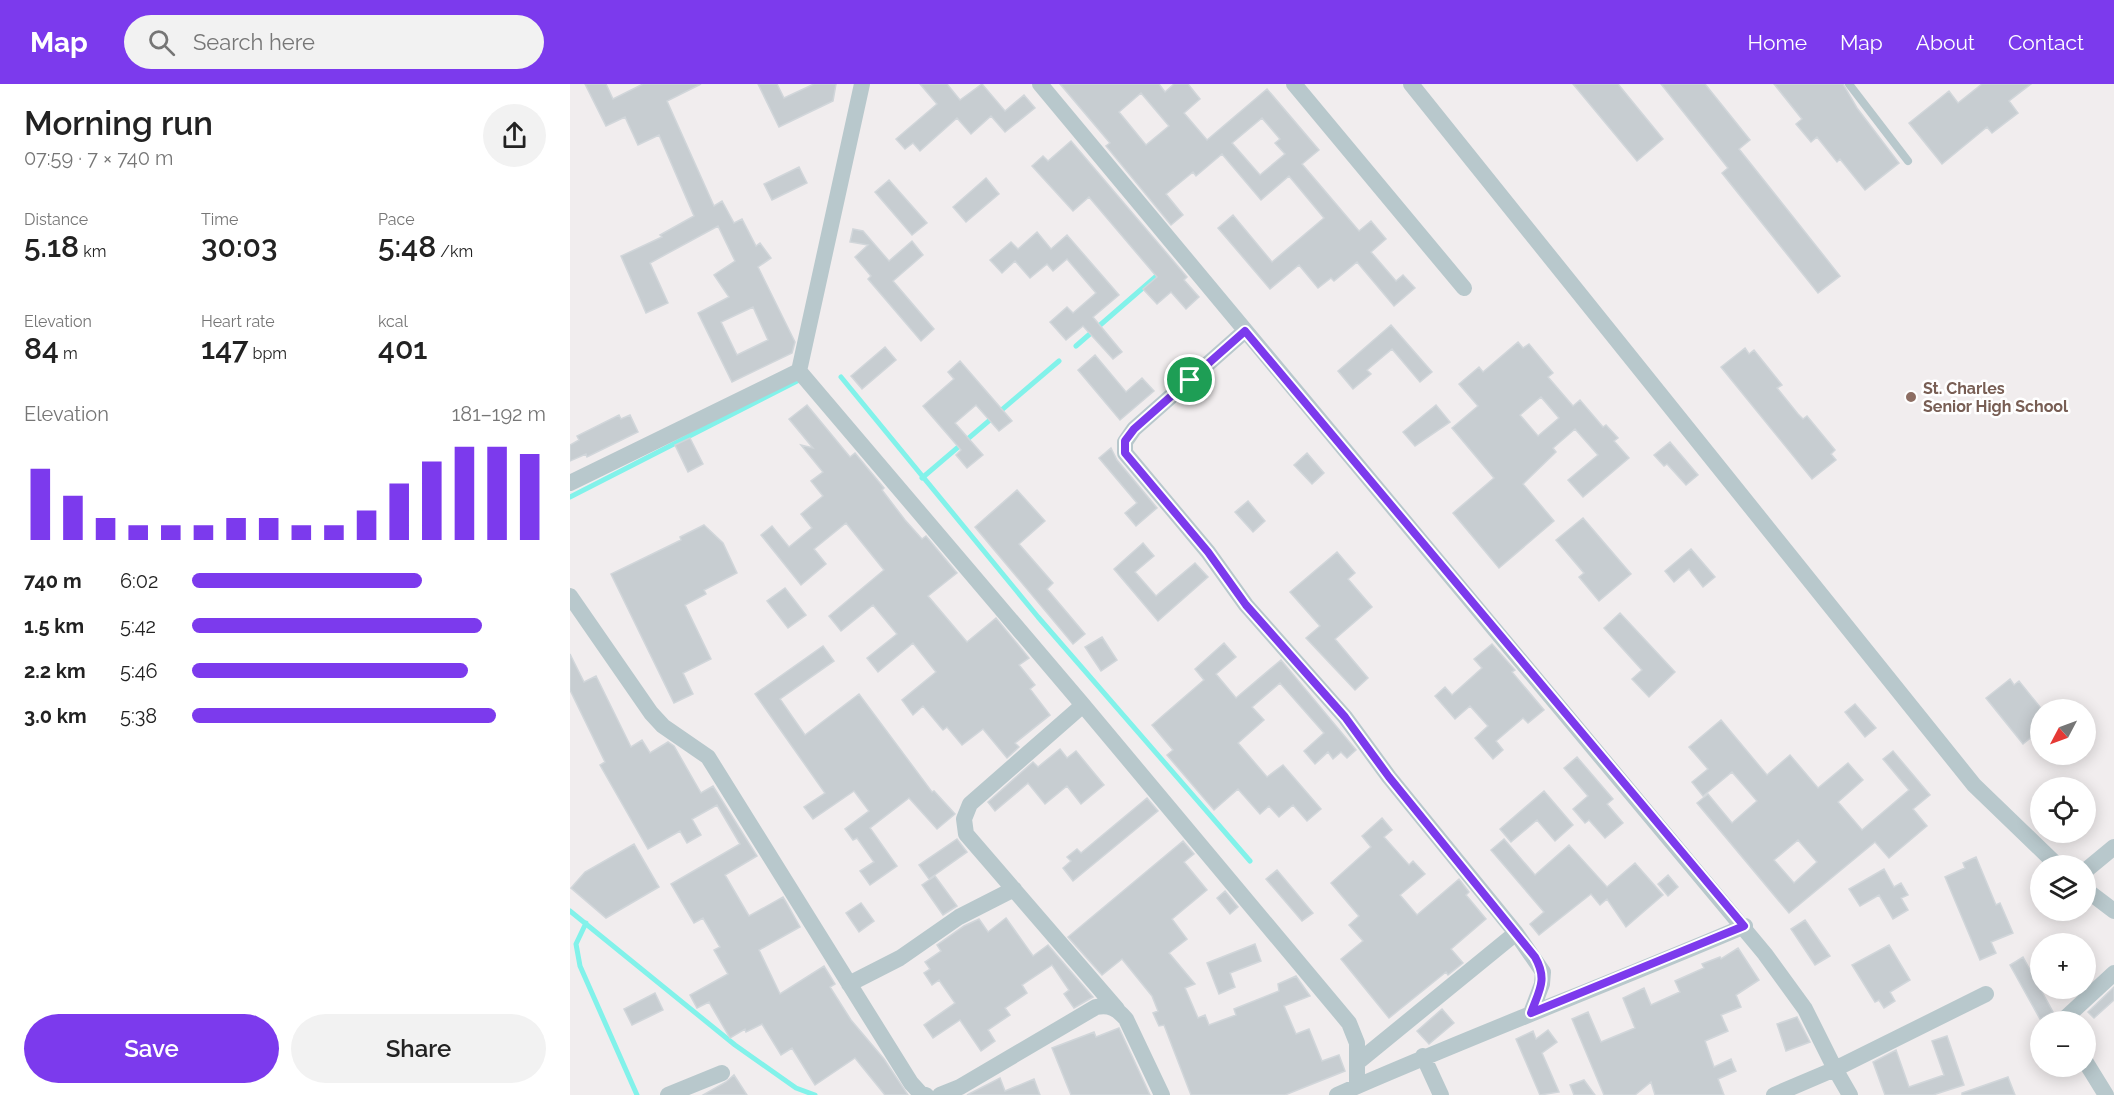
<!DOCTYPE html>
<meta charset="utf-8">
<style>
:root{--surface:#fff;--page:#f2f2f2;--text:#222;--muted:#767676;--accent:#7c3aed}
body{margin:0;font-family:Raleway,sans-serif;background:var(--page);color:var(--text);height:100vh;display:flex;flex-direction:column;font-size:22px;white-space:nowrap}
*{box-sizing:border-box;margin:0}
p{font-size:20px;color:var(--muted)}
.icon{flex:none;width:33px;height:33px;fill:none;stroke:currentColor;stroke-width:2;stroke-linecap:round;stroke-linejoin:round}
.map{position:relative;flex:1;overflow:hidden}
.side{display:flex;flex-direction:column;background:var(--surface);width:570px}
.side>*{flex:none}
.needle{width:39px;rotate:229deg}
.buttons{position:absolute;left:1460px;top:615px;display:grid;gap:12px}
.buttons a{display:grid;place-items:center;width:66px;height:66px;border-radius:50%;background:var(--surface);box-shadow:0 3px 15px #0003;font-size:30px}
.pin{position:absolute;display:grid;place-items:center;width:51px;height:51px;color:#fff;margin:-26px;border:3px solid #fff;border-radius:50%;box-shadow:0 2px 6px #0007}
.round{display:grid;place-items:center;flex:none;width:63px;height:63px;border-radius:32px;background:var(--page)}
.overview{display:flex;align-items:center;justify-content:space-between;height:102px;padding:0 24px}
h1{font-size:33px;font-weight:600;line-height:45px}
.stats{display:grid;grid-template-columns:repeat(3,1fr);gap:9px;height:102px;padding:6px 24px}
.stats div{display:grid;align-content:center}
.stats b{font-size:30px;font-weight:600}
.stats small{font-size:16px;font-weight:400}
.stats p{font-size:16px}
.chart{height:168px;padding:12px 24px}
.chart p{display:flex;justify-content:space-between}
.chart svg{width:100%;height:108px;margin-top:6px;stroke:var(--accent);stroke-width:6}
.button{display:flex;gap:12px;margin-top:auto;padding:12px 24px}
.button a{flex:1;height:69px;border-radius:36px;background:var(--accent);color:#fff;font-size:24px;font-weight:600;line-height:69px;text-align:center}
.button a+a{background:var(--page);color:var(--text)}
ul{padding:0 24px;list-style:none;font-size:20px}
li{display:grid;grid-template-columns:96px 72px 1fr;align-items:center;height:45px}
li i{height:15px;border-radius:8px;background:var(--accent)}
header{display:flex;align-items:center;gap:36px;box-sizing:border-box;height:84px;padding:0 30px;background:var(--accent);color:#fff}
header strong{font-size:28px}
nav{display:flex;gap:33px;margin-inline-start:auto;font-size:21px}
.search{width:420px;height:54px;background:var(--page);display:flex;align-items:center;gap:15px;box-sizing:border-box;padding:0 21px;border-radius:33px;color:var(--muted);font-size:22px}
main{display:flex;flex:1;min-height:0}
.map>svg:first-child{display:block}
.lines{fill:none;stroke-linecap:round;stroke-linejoin:round}
.stream{stroke:#82f2ea;stroke-width:5}
.building{fill:#c7cdd1;stroke:#d1d6da;stroke-width:1.5;fill-rule:evenodd}
.service{stroke:#b8c8cc;stroke-width:8}
.minor{stroke:#b8c8cc;stroke-width:16}
.route-casing{stroke:#fff;stroke-width:12}
.route{stroke:#7c3aed;stroke-width:8}
.education-dot{fill:#8d6e63;stroke:#fff;stroke-width:2}
.labels{text-anchor:middle;dominant-baseline:central;stroke-width:5;stroke-linejoin:round;paint-order:stroke}
.education-label{font-size:16px;font-weight:bold;fill:#785e54;stroke:#fff;text-anchor:start}
</style>
<header>
<strong>Map</strong>
<div class="search"><svg class="icon" aria-label="search" viewBox="0 0 24 24"><circle cx="10" cy="10" r="6"/><path d="M15 15l6 6"/></svg>Search here</div>
<nav><a>Home</a><a>Map</a><a>About</a><a>Contact</a></nav>
</header>
<main>
<section class="side">
<div class="overview"><div><h1>Morning run</h1><p>07:59 · 7 × 740 m</p></div><a class="round"><svg class="icon" aria-label="share" viewBox="0 0 24 24"><path d="M12 15V3M7 8l5-5 5 5M5 13v7h14v-7"/></svg></a></div>
<div class="stats">
<div><p>Distance</p><b>5.18<small> km</small></b></div>
<div><p>Time</p><b>30:03</b></div>
<div><p>Pace</p><b>5:48<small> /km</small></b></div>
</div>
<div class="stats">
<div><p>Elevation</p><b>84<small> m</small></b></div>
<div><p>Heart rate</p><b>147<small> bpm</small></b></div>
<div><p>kcal</p><b>401</b></div>
</div>
<div class="chart"><p><span>Elevation</span>181–192 m</p>
<svg viewBox="0 0 160 44" preserveAspectRatio="none"><path d="M5 44V15M15 44V26M25 44V35M35 44V38M45 44V38M55 44V38M65 44V35M75 44V35M85 44V38M95 44V38M105 44V32M115 44V21M125 44V12M135 44V6M145 44V6M155 44V9"/></svg>
</div>
<ul>
<li><b>740 m</b>6:02<i style="width:65%"></i></li>
<li><b>1.5 km</b>5:42<i style="width:82%"></i></li>
<li><b>2.2 km</b>5:46<i style="width:78%"></i></li>
<li><b>3.0 km</b>5:38<i style="width:86%"></i></li>
</ul>
<div class="button"><a>Save</a><a>Share</a></div>
</section>
<div class="map">
<svg width="1544" height="1011" viewBox="0 0 1544 1011">
<rect width="100%" height="100%" fill="#f1edee"/>
<g class="lines">
<path class="stream" d="M 506,262 L 590,189
M 271,293 L 468,533 L 680,777
M 352,394 L 489,277
M 0,413 L 233,294
M 0,827 L 165,961 L 226,1004 L 245,1011
M 16,839 L 6,860 L 10,882 L 67,1011"/>
</g>
<path class="building" d="M 15,0 L 36,0 L 43,15 L 73,0 L 131,0 L 97,17 L 144,122 L 152,117 L 164,139 L 172,135 L 186,162 L 190,159 L 201,174 L 188,183 L 225,258 L 222,269 L 162,298 L 128,229 L 159,213 L 144,191 L 165,177 L 148,142 L 80,179 L 98,219 L 76,229 L 51,172 L 92,153 L 90,151 L 124,132 L 89,51 L 68,61 L 55,33 L 36,42 ZM 183,223 L 198,256 L 167,271 L 151,238 Z
M 188,0 L 207,0 L 214,14 L 244,0 L 266,0 L 263,17 L 209,43 Z
M 350,0 L 377,0 L 390,16 L 412,0 L 435,27 L 454,11 L 465,24 L 435,48 L 421,32 L 401,50 L 387,34 L 350,67 L 343,59 L 335,65 L 326,55 L 367,20 Z
M 490,0 L 589,0 L 595,8 L 604,0 L 618,0 L 630,15 L 614,29 L 637,56 L 697,5 L 749,66 L 732,80 L 789,147 L 801,137 L 816,155 L 801,168 L 826,197 L 833,191 L 845,204 L 824,222 L 787,178 L 764,197 L 761,194 L 748,204 L 729,181 L 700,205 L 648,144 L 663,131 L 702,178 L 754,134 L 719,92 L 691,116 L 652,70 L 626,92 L 623,88 L 596,110 L 613,131 L 601,141 L 536,62 L 540,59 ZM 571,9 L 599,42 L 576,61 L 549,28 ZM 692,34 L 710,55 L 705,59 L 715,70 L 690,91 L 662,59 Z
M 1003,0 L 1048,0 L 1093,55 L 1067,77 Z
M 1091,0 L 1135,0 L 1180,56 L 1169,65 L 1270,192 L 1248,209 L 1152,89 L 1158,84 Z
M 1204,0 L 1273,0 L 1287,24 L 1329,79 L 1295,106 L 1270,75 L 1267,78 L 1247,53 L 1241,58 L 1226,40 L 1232,35 Z
M 1412,0 L 1461,0 L 1439,17 L 1448,29 L 1422,49 L 1417,43 L 1372,80 L 1339,39 L 1379,7 L 1388,19 Z
M 501,57 L 617,193 L 614,196 L 629,213 L 616,225 L 601,208 L 587,220 L 573,205 L 587,193 L 519,113 L 503,127 L 462,82 L 473,72 L 478,77 Z
M 229,83 L 237,99 L 202,116 L 194,100 Z
M 416,94 L 429,110 L 396,138 L 383,123 Z
M 319,96 L 357,139 L 342,151 L 305,108 Z
M 283,145 L 293,147 L 319,177 L 342,157 L 353,171 L 323,197 L 364,245 L 351,257 L 298,195 L 301,192 L 285,173 L 298,161 L 280,158 Z
M 467,148 L 481,165 L 497,151 L 549,211 L 523,233 L 552,268 L 543,275 L 513,242 L 496,256 L 480,238 L 497,223 L 503,229 L 526,209 L 497,175 L 483,187 L 477,180 L 460,194 L 445,177 L 432,189 L 420,176 L 441,158 L 448,165 Z
M 821,241 L 862,288 L 850,298 L 822,265 L 797,286 L 801,290 L 783,305 L 768,287 Z
M 948,258 L 953,264 L 959,260 L 983,289 L 978,293 L 1003,322 L 1010,316 L 1033,343 L 1036,341 L 1048,354 L 1044,357 L 1059,374 L 1013,413 L 998,396 L 1028,371 L 1005,345 L 983,364 L 986,368 L 953,400 L 984,437 L 929,484 L 883,429 L 924,394 L 882,344 L 908,322 L 889,300 L 909,283 L 913,288 ZM 971,313 L 989,334 L 968,352 L 950,331 Z
M 315,263 L 326,276 L 292,305 L 281,292 Z
M 1175,264 L 1179,270 L 1184,266 L 1212,301 L 1207,304 L 1228,330 L 1233,335 L 1237,332 L 1265,366 L 1261,370 L 1266,376 L 1242,395 L 1151,283 Z
M 525,271 L 556,308 L 572,294 L 584,307 L 550,336 L 508,286 Z
M 390,277 L 442,337 L 429,347 L 406,321 L 385,339 L 413,371 L 397,384 L 386,371 L 391,366 L 353,322 L 384,295 L 378,288 Z
M 237,321 L 280,373 L 285,369 L 314,404 L 312,406 L 335,436 L 352,455 L 356,452 L 387,489 L 358,512 L 397,558 L 426,534 L 459,574 L 449,581 L 465,601 L 460,605 L 480,631 L 445,659 L 449,663 L 437,674 L 413,645 L 392,661 L 377,643 L 373,646 L 353,622 L 343,631 L 332,616 L 366,588 L 343,559 L 308,588 L 297,574 L 327,550 L 303,521 L 271,547 L 259,532 L 314,486 L 276,439 L 244,465 L 256,480 L 231,501 L 191,451 L 202,442 L 219,463 L 242,444 L 231,430 L 253,412 L 241,397 L 253,388 L 231,361 L 243,364 L 219,335 Z
M 866,321 L 880,338 L 845,362 L 833,348 Z
M 49,331 L 51,335 L 60,331 L 68,348 L 17,373 L 16,370 L 0,377 L 0,361 L 9,356 L 7,352 Z
M 120,354 L 133,380 L 118,388 L 105,361 Z
M 1100,358 L 1128,391 L 1116,401 L 1097,380 L 1094,382 L 1084,371 Z
M 541,364 L 547,376 L 587,424 L 566,442 L 555,429 L 567,419 L 529,374 Z
M 737,369 L 754,389 L 742,400 L 724,381 Z
M 447,406 L 475,437 L 449,460 L 483,499 L 477,505 L 515,550 L 503,560 L 405,443 Z
M 678,417 L 695,437 L 683,448 L 665,428 Z
M 1013,434 L 1061,490 L 1029,517 L 1009,493 L 1014,489 L 986,456 Z
M 134,441 L 153,459 L 167,489 L 134,506 L 136,510 L 115,521 L 141,575 L 113,589 L 123,610 L 104,619 L 41,490 L 111,456 L 110,453 Z
M 573,459 L 584,472 L 565,488 L 586,512 L 625,479 L 638,493 L 588,537 L 544,485 Z
M 1121,465 L 1145,493 L 1133,503 L 1119,485 L 1104,498 L 1095,487 Z
M 767,468 L 785,489 L 778,495 L 802,523 L 765,555 L 798,594 L 785,606 L 736,554 L 750,542 L 720,508 Z
M 215,504 L 236,531 L 218,544 L 197,517 Z
M 1050,529 L 1105,588 L 1079,613 L 1062,595 L 1072,586 L 1034,544 Z
M 532,553 L 547,576 L 531,587 L 515,563 Z
M 654,559 L 666,573 L 646,590 L 666,614 L 711,576 L 786,666 L 777,674 L 771,668 L 763,675 L 758,668 L 745,680 L 734,667 L 754,649 L 710,599 L 682,623 L 694,636 L 668,659 L 697,693 L 713,681 L 751,725 L 737,737 L 723,721 L 709,733 L 699,722 L 690,730 L 668,705 L 644,726 L 597,671 L 603,666 L 582,641 L 634,596 L 625,585 Z
M 922,560 L 945,586 L 942,588 L 974,626 L 958,639 L 953,634 L 926,657 L 933,666 L 923,675 L 905,654 L 918,642 L 900,622 L 885,635 L 865,612 L 875,603 L 882,611 L 912,584 L 904,575 Z
M 253,562 L 264,577 L 210,615 L 235,651 L 289,610 L 362,708 L 364,707 L 385,730 L 367,745 L 339,714 L 300,744 L 327,782 L 300,801 L 290,787 L 304,778 L 287,754 L 283,756 L 275,745 L 299,727 L 284,707 L 243,735 L 234,723 L 255,709 L 185,610 Z
M 0,570 L 14,598 L 26,592 L 61,663 L 72,656 L 80,669 L 98,658 L 104,662 L 131,709 L 143,702 L 187,772 L 155,791 L 179,832 L 213,813 L 216,818 L 230,843 L 189,866 L 210,910 L 254,882 L 265,900 L 260,903 L 281,936 L 314,975 L 338,1011 L 315,1011 L 285,974 L 245,1001 L 222,964 L 211,971 L 192,940 L 176,948 L 175,945 L 160,954 L 139,918 L 127,924 L 120,911 L 158,890 L 144,866 L 150,863 L 133,834 L 124,839 L 101,800 L 170,760 L 147,721 L 122,735 L 131,751 L 117,759 L 110,747 L 78,765 L 30,681 L 35,678 L 0,606 Z
M 1440,595 L 1444,601 L 1449,597 L 1470,623 L 1470,646 L 1453,660 L 1416,614 Z
M 1285,620 L 1306,644 L 1295,653 L 1275,628 Z
M 1151,636 L 1197,691 L 1220,671 L 1248,704 L 1278,679 L 1293,696 L 1268,718 L 1292,746 L 1339,706 L 1313,675 L 1323,667 L 1360,711 L 1343,725 L 1357,742 L 1319,774 L 1305,758 L 1219,829 L 1127,719 L 1138,710 L 1162,739 L 1187,717 L 1162,688 L 1133,712 L 1122,698 L 1138,685 L 1119,663 ZM 1228,756 L 1247,778 L 1224,799 L 1204,776 Z
M 490,665 L 497,674 L 506,667 L 534,701 L 511,720 L 497,702 L 475,720 L 458,699 L 425,727 L 418,718 L 463,678 L 468,683 Z
M 1007,673 L 1043,715 L 1037,720 L 1053,739 L 1035,754 L 1019,736 L 1015,739 L 1003,725 L 1018,712 L 994,684 Z
M 974,707 L 1003,741 L 985,757 L 967,736 L 941,758 L 930,745 Z
M 577,714 L 588,727 L 503,797 L 493,784 L 501,777 L 497,773 L 507,765 L 511,769 Z
M 812,734 L 822,746 L 814,753 L 839,781 L 843,777 L 855,790 L 830,811 L 847,831 L 889,795 L 899,808 L 896,811 L 916,835 L 881,865 L 893,879 L 878,891 L 876,888 L 819,934 L 771,875 L 793,857 L 779,841 L 789,832 L 761,799 L 801,763 L 792,752 Z
M 387,755 L 397,768 L 359,795 L 349,781 Z
M 934,755 L 965,791 L 999,761 L 1037,803 L 1065,779 L 1093,811 L 1056,843 L 1037,815 L 1030,821 L 1021,810 L 969,851 L 960,840 L 974,828 L 921,766 Z
M 613,757 L 624,770 L 614,778 L 637,806 L 602,835 L 617,855 L 599,869 L 625,900 L 615,904 L 628,934 L 635,931 L 639,941 L 666,931 L 664,925 L 709,907 L 708,900 L 726,892 L 740,912 L 714,922 L 726,950 L 739,945 L 752,977 L 769,971 L 775,987 L 715,1011 L 621,1011 L 594,941 L 589,942 L 583,929 L 588,927 L 582,912 L 552,875 L 532,891 L 498,853 Z
M 64,760 L 89,803 L 36,834 L 1,804 L 15,788 Z
M 1406,773 L 1426,821 L 1430,819 L 1443,849 L 1421,858 L 1426,869 L 1410,876 L 1375,793 L 1395,784 L 1393,779 Z
M 1314,785 L 1324,803 L 1331,799 L 1338,811 L 1331,814 L 1338,826 L 1323,835 L 1309,811 L 1290,822 L 1279,805 Z
M 707,786 L 743,829 L 732,837 L 696,795 Z
M 1098,791 L 1108,803 L 1098,812 L 1088,800 Z
M 365,792 L 387,822 L 373,831 L 352,801 Z
M 655,807 L 668,823 L 660,830 L 647,814 Z
M 291,819 L 304,837 L 289,848 L 276,829 Z
M 436,834 L 463,872 L 478,861 L 523,913 L 504,924 L 494,910 L 499,906 L 482,881 L 452,901 L 457,909 L 435,924 L 440,931 L 418,946 L 425,957 L 411,967 L 390,936 L 363,954 L 354,941 L 385,919 L 369,896 L 362,901 L 354,889 L 360,885 L 355,878 L 371,867 L 367,861 L 394,842 L 409,835 L 418,848 Z
M 1235,836 L 1260,872 L 1245,881 L 1221,845 Z
M 685,860 L 691,877 L 660,889 L 665,903 L 649,910 L 637,879 Z
M 1319,861 L 1340,896 L 1320,908 L 1325,917 L 1314,924 L 1309,916 L 1305,918 L 1282,881 Z
M 1168,864 L 1189,896 L 1166,911 L 1171,923 L 1151,931 L 1158,947 L 1135,957 L 1144,983 L 1161,975 L 1166,987 L 1148,995 L 1154,1011 L 1085,1011 L 1081,998 L 1065,1011 L 1034,1011 L 1002,935 L 1018,928 L 1031,958 L 1065,944 L 1053,914 L 1074,904 L 1081,921 L 1110,908 L 1105,897 L 1134,884 L 1132,880 L 1150,873 L 1151,875 Z
M 1453,873 L 1483,928 L 1470,935 L 1440,881 Z
M 1544,903 L 1544,916 L 1524,934 L 1518,928 Z
M 85,909 L 93,926 L 62,941 L 54,925 Z
M 872,925 L 884,939 L 859,960 L 847,947 Z
M 1227,933 L 1240,958 L 1216,967 L 1207,940 Z
M 549,944 L 580,1011 L 501,1011 L 482,964 L 524,948 L 526,953 Z
M 978,946 L 987,958 L 972,969 L 989,1008 L 970,1011 L 946,955 L 963,947 L 966,955 Z
M 1377,952 L 1394,1001 L 1363,1011 L 1315,1011 L 1303,978 L 1326,966 L 1339,1003 L 1374,991 L 1362,957 Z
M 164,991 L 177,1011 L 133,1011 L 156,998 Z
M 1438,993 L 1445,1011 L 1392,1011 L 1392,1009 Z
M 430,994 L 435,1007 L 464,995 L 470,1011 L 397,1011 Z
M 1014,996 L 1025,1011 L 1004,1011 L 1000,1001 Z"/>
<g class="lines">
<path class="service" d="M 1279,0 L 1338,77"/>
<path class="minor" d="M 470,0 L 1195,870 L 1235,925 L 1265,985 L 1204,1011
M 724,0 L 894,204
M 841,0 L 1404,701 L 1488,782
M 675,247 L 564,345 L 555,358 L 555,369 L 638,468 L 676,521 L 775,633 L 819,693 L 946,849 L 788,978
M 229,287 L 513,621 L 779,939 L 787,959 L 787,1002
M 229,287 L 292,0
M 0,399 L 229,287
M 0,512 L 81,629 L 93,642 L 138,673 L 341,999 L 351,1010 L 356,1011
M 513,621 L 400,720 L 394,735 L 396,750 L 547,925
M 1515,787 L 1544,763
M 1515,805 L 1544,827
M 946,849 L 973,888 L 972,900 L 961,929
M 279,900 L 330,874 L 389,833 L 444,805
M 1491,938 L 1544,889
M 853,972 L 871,1011
M 1515,977 L 1536,1011
M 98,1011 L 152,989
M 370,1011 L 390,1003 L 526,923 C 540,920 547,925 556,935 L 592,1011
M 767,1011 C 901,952 1039,900 1175,842
M 1280,1011 L 1265,985 L 1416,910"/>
</g>
<g class="lines">
<defs>
<path id="route" d="M 675,247 L 1174,842 L 961,929 C 969,906 978,896 965,873 L 819,693 L 775,633 L 676,521 L 638,468 L 555,369 L 555,357 L 564,345 Z"/>
</defs>
<use href="#route" class="route-casing"/>
<use href="#route" class="route"/>
</g>
<circle class="education-dot" cx="1341" cy="313" r="6"/>
<g class="labels">
<g class="education-label">
<text x="1353" y="304">St. Charles<tspan x="1353" dy="18">Senior High School</tspan></text>
</g>
</g>
</svg>
<div class="buttons">
<a><svg class="needle" viewBox="-14 -14 28 28"><path d="M0-13l5 13h-10z" fill="#e53935"/><path d="M0 13l5-13h-10z" fill="#767676"/></svg></a>
<a><svg class="icon" aria-label="locate" viewBox="0 0 24 24"><circle cx="12" cy="12" r="6"/><path d="M12 2v4M12 18v4M2 12h4M18 12h4"/></svg></a>
<a><svg class="icon" aria-label="layers" viewBox="0 0 24 24"><path d="M12 4l9 5-9 5-9-5zM3 14l9 5 9-5"/></svg></a>
<a>+</a>
<a>−</a>
</div>
<div class="pin" style="left:620px;top:296px;background:#1e9e55"><svg class="icon" aria-label="arrive" viewBox="0 0 24 24"><path d="M6 21V4h12l-3 4 3 4H6"/></svg></div>
</div>
</main>
